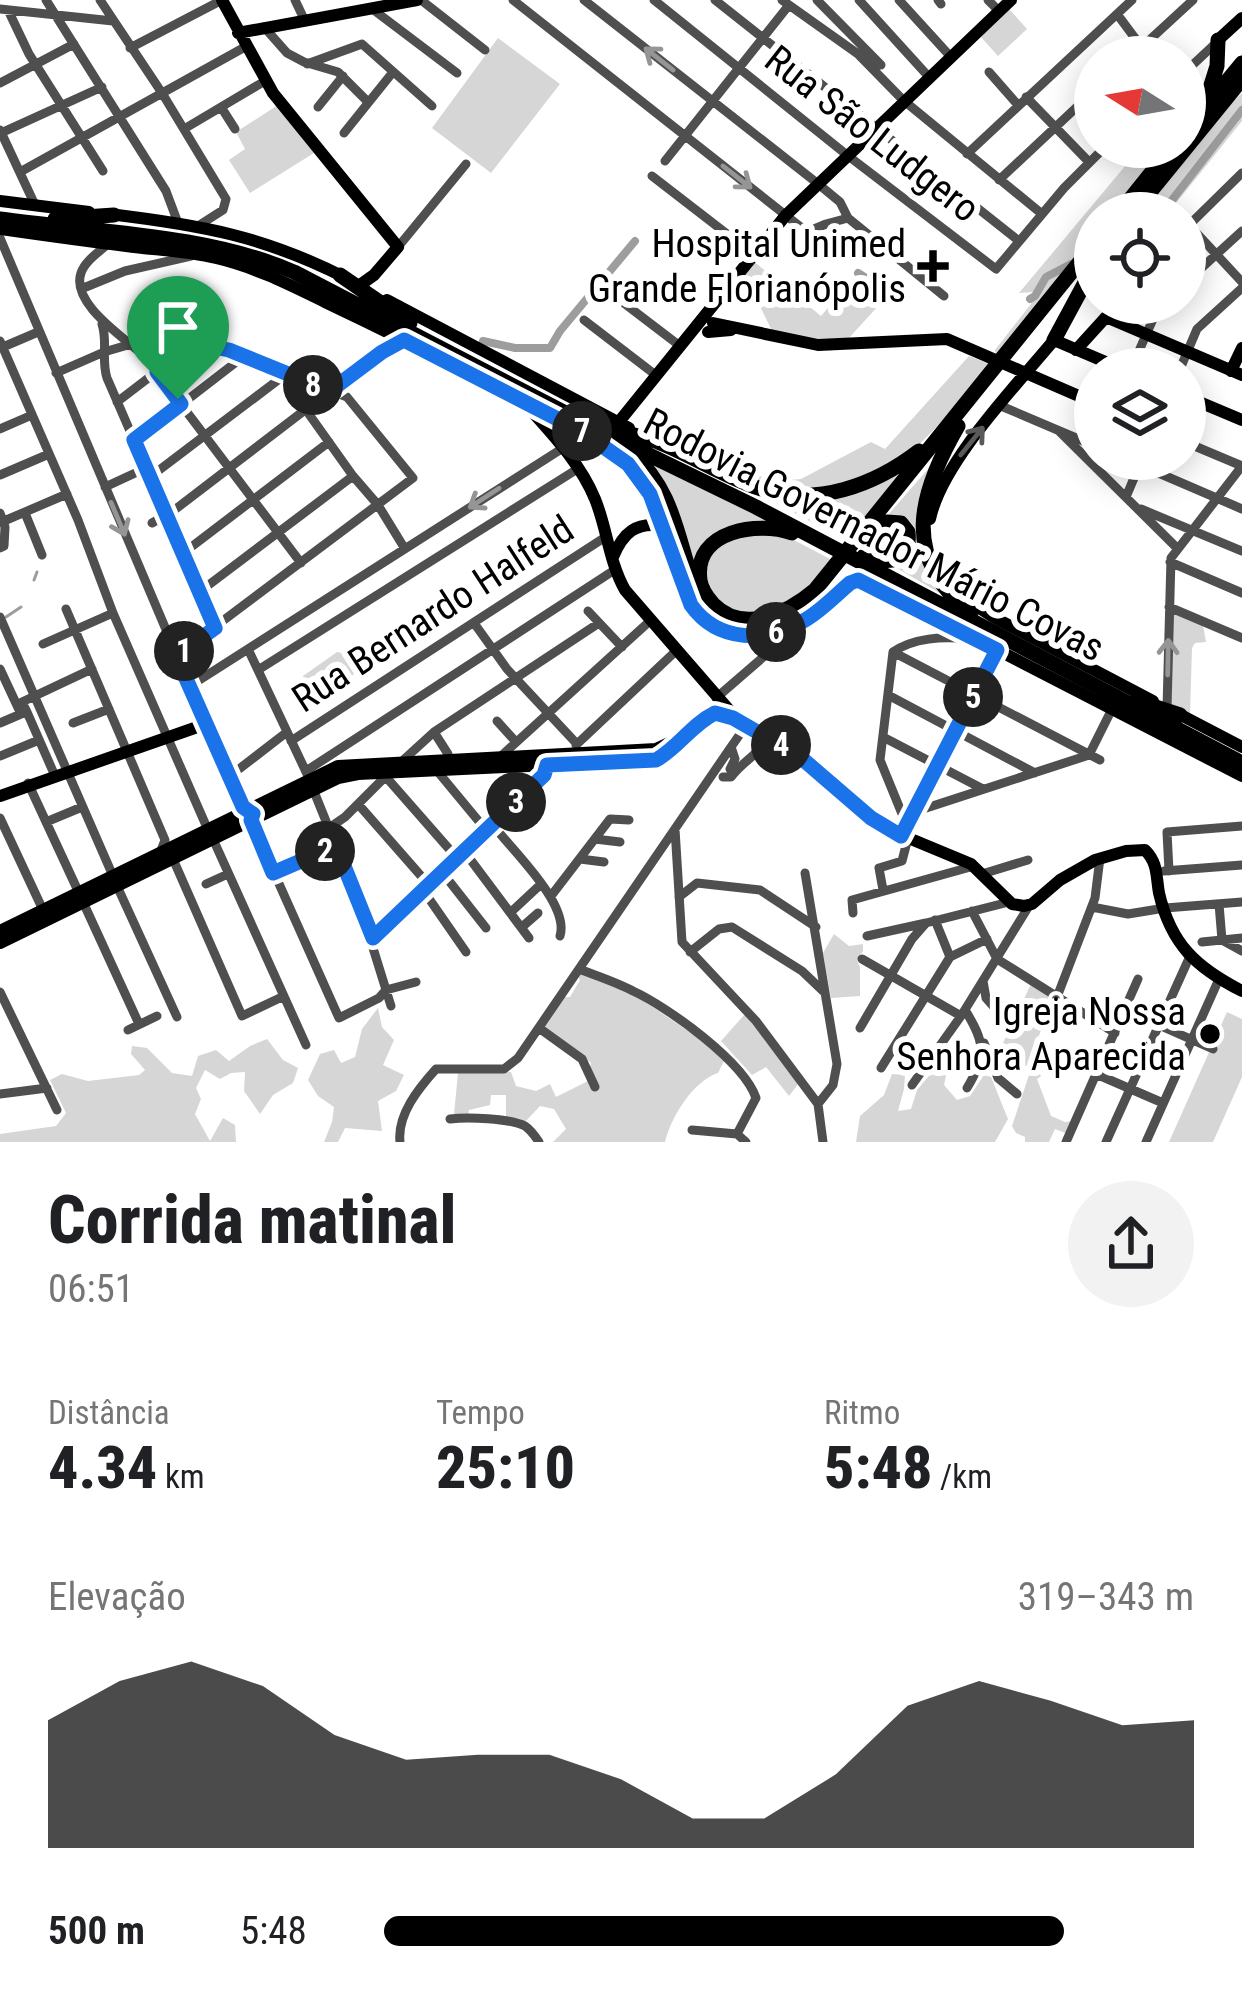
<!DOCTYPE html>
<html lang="pt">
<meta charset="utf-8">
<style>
:root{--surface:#fff;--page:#f2f2f2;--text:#202124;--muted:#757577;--accent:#000}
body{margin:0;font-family:"Roboto Condensed",sans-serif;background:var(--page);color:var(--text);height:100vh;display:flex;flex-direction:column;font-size:45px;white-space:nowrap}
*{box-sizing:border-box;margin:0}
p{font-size:39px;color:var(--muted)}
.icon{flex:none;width:66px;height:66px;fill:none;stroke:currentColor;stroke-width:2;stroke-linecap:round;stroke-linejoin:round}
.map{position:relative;height:1142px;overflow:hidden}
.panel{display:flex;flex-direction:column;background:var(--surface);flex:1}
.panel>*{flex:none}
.needle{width:78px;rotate:281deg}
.tools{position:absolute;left:1074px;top:36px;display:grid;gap:24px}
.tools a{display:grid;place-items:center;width:132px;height:132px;border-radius:50%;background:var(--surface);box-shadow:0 6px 30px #0003;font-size:60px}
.pin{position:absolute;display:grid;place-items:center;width:102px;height:102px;color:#fff;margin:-123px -51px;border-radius:50% 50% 50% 0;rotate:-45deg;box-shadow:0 0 12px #0007}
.pin .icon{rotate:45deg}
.km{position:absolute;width:60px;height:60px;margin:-30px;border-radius:50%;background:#222;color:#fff;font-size:33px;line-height:60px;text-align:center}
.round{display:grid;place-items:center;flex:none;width:126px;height:126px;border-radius:63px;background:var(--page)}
.head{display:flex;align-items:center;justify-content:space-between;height:204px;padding:0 48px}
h1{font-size:66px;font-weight:800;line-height:90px}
.metrics{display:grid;grid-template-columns:repeat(3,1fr);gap:18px;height:204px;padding:12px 48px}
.metrics div{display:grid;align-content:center}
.metrics b{font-size:60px;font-weight:800}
.metrics small{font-size:33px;font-weight:400}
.metrics p{font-size:33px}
.chart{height:336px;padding:24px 48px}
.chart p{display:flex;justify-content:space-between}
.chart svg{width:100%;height:216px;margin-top:12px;fill:var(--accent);opacity:.7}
ul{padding:0 48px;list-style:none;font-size:39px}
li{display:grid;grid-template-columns:192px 144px 1fr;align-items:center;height:90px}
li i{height:30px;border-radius:15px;background:var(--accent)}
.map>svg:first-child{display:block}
.green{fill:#d6d6d6}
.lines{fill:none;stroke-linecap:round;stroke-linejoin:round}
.stream{stroke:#9d9d9d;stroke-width:3}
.river{stroke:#9d9d9d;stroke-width:8}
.minor{stroke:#4f4f4f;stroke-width:9}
.major{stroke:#000;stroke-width:12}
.highway{stroke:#000;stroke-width:15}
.oneway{stroke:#959595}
.oneway2{stroke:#595959}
.route-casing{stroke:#fff;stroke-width:24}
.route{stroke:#1a73e8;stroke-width:15}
.poi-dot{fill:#000;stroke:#fff;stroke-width:4.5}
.labels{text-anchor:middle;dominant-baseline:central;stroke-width:12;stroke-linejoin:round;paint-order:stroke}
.street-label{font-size:39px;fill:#000;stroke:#fff}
.poi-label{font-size:39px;fill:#000;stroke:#fff;text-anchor:end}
</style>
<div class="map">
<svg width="1242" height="1142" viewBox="0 0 1242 1142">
<rect width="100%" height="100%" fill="#fff"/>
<path class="green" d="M 1009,9 L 1027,29 L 998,56 L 980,36 Z
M 498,38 L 560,84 L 491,173 L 432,128 Z
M 1242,93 L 1242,121 L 1168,213 L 1138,213 L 1208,126 Z
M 278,105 L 314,153 L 250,193 L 229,160 L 245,149 L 236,132 Z
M 1141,147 L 1169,147 L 1115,213 L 1095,213 L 1095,237 L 996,358 L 995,350 L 1031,304 L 1034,292 L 1019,293 Z
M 752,260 L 821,316 L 858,273 L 890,293 L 848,339 L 822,341 L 772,331 L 743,271 Z
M 969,356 L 989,364 C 964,394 939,429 908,454 C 871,484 815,501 768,489 C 736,481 705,462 675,448 L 685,436 L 714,464 L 734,473 L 789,480 L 801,479 L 871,442 L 885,449 Z
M 918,457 L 849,542 L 751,490 C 764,493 777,498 789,501 C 838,509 878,480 918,457 Z
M 646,459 L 781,528 L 727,529 L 695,578 Z
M 935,461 L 920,519 L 950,599 L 893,566 L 911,534 L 881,523 Z
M 752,533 L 790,538 L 834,561 L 811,586 L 772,610 L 734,614 L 706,587 C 706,547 717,544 752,533 Z
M 1172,612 L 1203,625 L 1206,642 L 1195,643 L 1192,648 L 1190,714 L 1170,704 Z
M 337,652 L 350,655 L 355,670 L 369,660 L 371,663 L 310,703 L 309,699 L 312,696 L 302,686 L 303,676 Z
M 834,934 L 849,946 L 863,944 L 863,951 L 857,960 L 860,967 L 860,996 L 831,998 L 823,953 Z
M 580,971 L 632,993 L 713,1048 L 725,1059 L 718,1073 C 693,1081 671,1117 665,1142 L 553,1142 L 566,1129 L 554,1109 L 540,1106 L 525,1122 L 506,1120 L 506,1095 L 491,1095 L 490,1105 L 469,1110 L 468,1115 L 454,1114 L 458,1073 L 511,1072 L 516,1086 L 536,1091 L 550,1084 L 556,1097 L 588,1081 L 591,1063 L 577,1050 L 543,1027 L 563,997 L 570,997 L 580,980 L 577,975 Z
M 1031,984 L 1054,997 L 1033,1051 L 1035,1057 L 1033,1060 L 1041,1076 L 1037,1079 L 1051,1116 L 1065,1122 L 1073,1121 L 1068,1134 L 1055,1129 L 1049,1142 L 1025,1142 L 1025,1137 L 1016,1133 L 1012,1126 L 1031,1069 L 1023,1064 L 1024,1059 L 1003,1043 Z
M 378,1008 L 382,1027 L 394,1040 L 383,1065 L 404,1075 L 396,1091 L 378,1101 L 382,1131 L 345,1128 L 338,1142 L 324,1142 L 332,1122 L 334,1107 L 318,1096 L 308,1080 L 320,1054 L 334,1050 L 341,1063 L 355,1057 L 362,1029 Z
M 1227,1012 L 1242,1019 L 1242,1077 L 1213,1142 L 1169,1142 Z
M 745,1014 L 799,1083 L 789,1096 L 766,1067 L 752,1075 L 721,1041 Z
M 267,1039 L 283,1060 L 298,1068 L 293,1083 L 273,1095 L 260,1114 L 244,1091 L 245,1072 L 231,1073 L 220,1079 L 205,1070 L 196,1088 L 201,1099 L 195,1114 L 210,1141 L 223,1118 L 235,1125 L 236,1142 L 0,1142 L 0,1134 L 56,1126 L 66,1113 L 50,1080 L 62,1074 L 88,1081 L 139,1075 L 145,1070 L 131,1054 L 132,1046 L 147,1048 L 172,1073 L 192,1076 L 198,1056 L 216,1050 L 229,1061 L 250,1046 Z
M 939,1064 L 948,1067 L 944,1085 L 957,1100 L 970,1096 L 984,1075 L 991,1077 L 1008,1119 L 995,1142 L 856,1142 L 860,1116 L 884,1095 L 892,1074 L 905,1075 L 904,1089 L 898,1111 L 911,1109 L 917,1090 Z"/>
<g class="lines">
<path class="stream" d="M 34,580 L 37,572
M 6,617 L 21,607"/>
<path class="river" d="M 1162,213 L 1242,110
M 858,273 L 890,293
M 1030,299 L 1035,296 L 1046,277 L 1071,264
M 483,341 L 515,348 L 550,348 L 560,331 L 635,241"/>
<path class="minor" d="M 46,0 L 166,191 L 178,223
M 100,0 L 162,93 L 226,199 L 223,210 L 198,226
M 295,0 L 304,19
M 421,0 L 485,50
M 513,0 L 807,232 L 826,224 L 848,218
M 584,0 L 817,183 L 840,202 L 848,218 L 944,296
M 654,0 L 847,155 L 996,269 L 1064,188 L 1105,147
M 715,0 L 1019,241
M 782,0 L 858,54 L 903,100 L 1042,214
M 817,0 L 881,65
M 859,0 L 928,76
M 899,0 L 950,56
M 938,0 L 941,4
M 988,0 L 999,11
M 371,8 L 457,73
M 0,9 L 113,21
M 8,10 L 29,54 L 103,171
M 1117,14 L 1149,57
M 264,27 L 287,53 L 304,62 L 338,72 L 368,102
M 130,48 L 222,0
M 1131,57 L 1193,0
M 307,64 L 362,44 L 432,106
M 989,72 L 1018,105
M 1185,72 L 1216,43
M 0,83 L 74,44
M 1026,97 L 1089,162
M 221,107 L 235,129
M 318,107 L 343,76
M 184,129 L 265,81
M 0,130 L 35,205
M 1,133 L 102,87
M 344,133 L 393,72
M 967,154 L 1132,0
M 665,161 L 789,5
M 20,172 L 245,47
M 652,176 L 753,254
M 999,180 L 1095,90
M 1189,225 L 1242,282
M 1185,229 L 1242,173
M 0,238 L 206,724
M 108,244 C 99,252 85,261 81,273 C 70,305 129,340 146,358 L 301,563
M 398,247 L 466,164
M 1185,283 L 1242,231
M 81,289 L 125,271 L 191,256
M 608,291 L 680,346
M 1106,317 L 1118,303
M 584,320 L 657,376
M 102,324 C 108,342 101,360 107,378 L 215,627
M 0,341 L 78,520 L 113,613 L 208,830
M 3,347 L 38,332
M 1131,369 L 1157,310 L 1163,303
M 1180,369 L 1197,329 L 1242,288
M 56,373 L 104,352 L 138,342 L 184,341 L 219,347 L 347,397 L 413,478 L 176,656
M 117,402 L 194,343
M 1001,406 L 1095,446
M 306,410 L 353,476 L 378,505 L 405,549
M 0,429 L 32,415
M 1059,431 L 1177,548
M 134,441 L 244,356
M 1126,459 L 1242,509
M 0,475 L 49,454
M 150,477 L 286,374
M 105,487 L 146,468
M 1126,497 L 1142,459
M 1141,509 L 1242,551
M 0,513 L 5,527 L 4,546 L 0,548
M 25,513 L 42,555
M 4,521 L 67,494
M 152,523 L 173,511 L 382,351 L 403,340
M 182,554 L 329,442
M 1170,562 L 1242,593
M 198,593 L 353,476
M 1169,607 L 1242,638
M 66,609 L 165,840 L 160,853
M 588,611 L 622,647
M 0,617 L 113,876
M 474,623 L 507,669 L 577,744
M 43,644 L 113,613
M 248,649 L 307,774
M 893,652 L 1100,760
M 0,669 L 21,714 L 27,712 L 55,776
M 258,670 L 579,468
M 190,686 L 563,448
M 888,695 L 1035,773
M 716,698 L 798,627
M 1167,708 L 1171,558 L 1242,466 L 1185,442
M 27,712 L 22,702 L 92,669
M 497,721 L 516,742
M 0,723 L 21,714
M 73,723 L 109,709
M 434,732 L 448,754
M 883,737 L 983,789
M 291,741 L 607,536
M 576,745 L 677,650
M 0,756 L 39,740
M 500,757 L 651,620
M 400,763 L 434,732 L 599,623
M 730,769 L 735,759 L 731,747 L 745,727
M 306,771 L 616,569
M 438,772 L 486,830
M 230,776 L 287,732
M 386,777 L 457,858
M 723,777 L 731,777 C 743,761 758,755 769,738
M 28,783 L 79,893
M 313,789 L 373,938 L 373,948 L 391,1006
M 358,804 L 429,885
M 915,810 L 997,650
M 914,812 L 1089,755 L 1112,709
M 0,818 L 43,910
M 251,821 L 339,1018 L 379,998 L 386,990 L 416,982
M 46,822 L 82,807
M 492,824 C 512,850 570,904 560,936
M 907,826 L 880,760 L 893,652 C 913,638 943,636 968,639
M 329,828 L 345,817 L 389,773
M 675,829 L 682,942 L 756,1021 L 818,1104 L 823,1142
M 213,839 L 306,1045
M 595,839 L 620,842
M 464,851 L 529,938
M 173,859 L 242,1016 L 284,996
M 580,859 L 604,862
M 1164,871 L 1242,865
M 1169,871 L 1167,832 L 1242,826
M 442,872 L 486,928
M 273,873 L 336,846
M 805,873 L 837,1064 L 833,1085 L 818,1104
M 982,874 L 1028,860
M 206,884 L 228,874
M 117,886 L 177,1017
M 423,890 L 466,952
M 883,890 L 879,868 L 902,861 L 908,838
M 551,896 L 610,819 L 629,820
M 679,897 L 697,883 L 760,890 L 816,927
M 83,902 L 139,1024
M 1219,904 L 1222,940 L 1242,951
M 1092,907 L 1128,914 L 1165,908 L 1242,902
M 972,911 L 997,959 L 1115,1033
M 511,912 L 540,885
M 853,913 L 852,900 L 974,866
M 935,920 L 950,957
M 522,927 L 538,913
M 867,936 L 926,923
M 373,938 L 544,775 L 547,765
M 1202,942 L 1242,938
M 690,952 L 719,929 L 732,927 L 802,971 L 823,991
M 862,959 L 961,1016
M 579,969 C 597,976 616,982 633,991 C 668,1007 744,1062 756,1098 L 737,1134 L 746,1142
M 983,981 L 986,998 L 1008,1023
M 0,992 L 57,1110
M 1057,997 L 1095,898 L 1100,858
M 965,1010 C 985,1042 987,1055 967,1088
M 1125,1010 L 1213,1049
M 539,1028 L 582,1059 L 595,1087
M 860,1028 L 912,939 L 926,923 L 1009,902
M 128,1030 L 157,1016
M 984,1043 L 998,1078 L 1017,1094
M 881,1068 L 950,957 L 987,939
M 1096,1074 L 1163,1103
M 912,1085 L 961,1016 L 1029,906
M 0,1094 L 47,1088
M 450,1119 C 467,1117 509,1118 525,1126 C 531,1130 535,1136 539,1142
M 692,1130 L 737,1134
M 400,1142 C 397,1115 418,1089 436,1069 L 504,1069 L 518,1058 L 731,747
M 1066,1142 L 1138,979
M 1106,1142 L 1190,956
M 1146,1142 L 1219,979"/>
<path class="major" d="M 222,0 L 273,93 L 398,247 L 374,275 L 360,285
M 238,33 L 417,0
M 1218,40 L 1242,18
M 0,201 L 89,212
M 109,214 C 201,225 264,236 348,279
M 0,229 C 42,235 84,241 126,246 C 156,250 187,251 216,258 C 255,267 290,285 325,302 C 380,328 434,355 488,383 C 535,407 590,427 629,465 C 674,510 663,610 725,632 C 752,642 789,633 811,616 C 827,604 843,582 862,580 L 1242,776
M 387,300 L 629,428
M 713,323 L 818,345 L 947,339 L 1095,403
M 708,332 L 731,330
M 1076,350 L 1106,317 L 1242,375
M 1231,371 L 1242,348
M 1185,396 L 1242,420
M 527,406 C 553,435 580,463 595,499 C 607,528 609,562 625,590 L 742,725 L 769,738 L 804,760 L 871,817 L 894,832 L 971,864 L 1012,904 L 1024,906 L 1032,904 L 1060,880 L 1095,860 L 1126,851 L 1145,850 C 1158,863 1156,876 1159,893 C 1171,945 1197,968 1242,991
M 618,423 L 786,215 L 1011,0
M 930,519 C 942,462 1016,386 1054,340 L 1122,369
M 613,557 C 623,533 636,521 663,526
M 965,599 L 995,618 L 1153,701
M 1177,713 L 1242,747
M 0,796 L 206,724 L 245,811
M 0,931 L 338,766 L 656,749 L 669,743
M 0,943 L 338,778 L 358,774 L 656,760 C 672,751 682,736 697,724 C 706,716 715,714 723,704"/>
<path class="highway" d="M 1207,98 L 1217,66 L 1218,40
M 1185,132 L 1242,63
M 1119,213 L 1172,147
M 1133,213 L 1242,79
M 0,219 C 95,232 207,234 294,272 L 602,432 L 756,507 L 1242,763
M 55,219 L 114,215
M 340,275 L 410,323
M 1054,340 L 1095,264
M 958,426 C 919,493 900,558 971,613
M 613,429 C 627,433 643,437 658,442 C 693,456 725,477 761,489 C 816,507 875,485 919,451
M 630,451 C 675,492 676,535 695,589
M 792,533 C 759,521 693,530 700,580 C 701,589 707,597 713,604 C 743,635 788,613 815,590 L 1095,243
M 864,556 C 889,564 911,564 908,532 L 901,523 L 887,522 L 872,529
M 1137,701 L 1180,715"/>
</g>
<defs><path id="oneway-shaft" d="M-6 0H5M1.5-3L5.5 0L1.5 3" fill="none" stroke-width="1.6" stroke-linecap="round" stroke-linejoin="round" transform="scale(3)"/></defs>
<g class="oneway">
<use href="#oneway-shaft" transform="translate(659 59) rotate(-142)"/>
<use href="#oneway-shaft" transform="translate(737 177) rotate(38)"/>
<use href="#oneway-shaft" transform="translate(484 498) rotate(147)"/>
<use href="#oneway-shaft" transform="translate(118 519) rotate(67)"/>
<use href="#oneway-shaft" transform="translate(1168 657) rotate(-89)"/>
</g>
<use class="oneway2" href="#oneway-shaft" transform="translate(972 441) rotate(-51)"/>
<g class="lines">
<defs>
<path id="route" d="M 404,340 L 581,431 L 628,464 L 650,494 L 691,605 C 718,643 767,643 805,620 C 821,611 836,595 850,583 L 858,580 L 997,650 L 901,836 L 871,818 L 799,756 L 733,718 L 715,713 C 691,725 678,748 656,760 L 547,765 L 544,775 L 373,938 L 336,846 L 273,873 L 251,820 L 253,814 L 243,807 L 176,656 L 215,628 L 134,440 L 181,404 L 157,372 L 195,343 L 229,350 L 330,391 L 382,352 Z"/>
</defs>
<use href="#route" class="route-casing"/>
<use href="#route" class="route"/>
</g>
<g class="poi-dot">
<path d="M927 248h12v12h12v12h-12v12h-12v-12h-12v-12h12z"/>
<circle cx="1210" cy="1034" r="12"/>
</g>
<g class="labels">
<g class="street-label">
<text transform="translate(872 134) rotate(38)">Rua São Ludgero</text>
<text transform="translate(874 535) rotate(27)">Rodovia Governador Mário Covas</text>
<text transform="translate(433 614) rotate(-33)">Rua Bernardo Halfeld</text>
</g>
<g class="poi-label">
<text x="906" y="244">Hospital Unimed<tspan x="906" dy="45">Grande Florianópolis</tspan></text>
<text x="1186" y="1012">Igreja Nossa<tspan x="1186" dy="45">Senhora Aparecida</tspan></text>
</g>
</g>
</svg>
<div class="tools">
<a><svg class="needle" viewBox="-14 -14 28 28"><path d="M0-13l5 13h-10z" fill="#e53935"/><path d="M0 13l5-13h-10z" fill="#757577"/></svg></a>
<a><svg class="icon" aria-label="locate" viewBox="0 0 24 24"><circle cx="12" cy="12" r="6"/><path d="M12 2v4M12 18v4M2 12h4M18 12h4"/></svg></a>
<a><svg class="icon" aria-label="layers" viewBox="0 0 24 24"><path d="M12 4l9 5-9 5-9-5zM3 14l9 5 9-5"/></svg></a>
</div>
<div class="pin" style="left:178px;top:399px;background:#1e9e55"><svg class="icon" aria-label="arrive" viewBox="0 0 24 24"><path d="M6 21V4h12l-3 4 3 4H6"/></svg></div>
<b class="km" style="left:184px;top:651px">1</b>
<b class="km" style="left:325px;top:851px">2</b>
<b class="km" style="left:516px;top:802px">3</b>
<b class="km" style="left:781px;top:745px">4</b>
<b class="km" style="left:973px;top:697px">5</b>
<b class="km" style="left:776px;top:632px">6</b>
<b class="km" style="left:582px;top:431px">7</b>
<b class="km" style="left:313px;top:385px">8</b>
</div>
<section class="panel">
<div class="head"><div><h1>Corrida matinal</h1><p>06:51</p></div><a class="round"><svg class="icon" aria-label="share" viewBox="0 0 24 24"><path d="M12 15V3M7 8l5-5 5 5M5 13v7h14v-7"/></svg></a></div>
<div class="metrics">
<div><p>Distância</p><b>4.34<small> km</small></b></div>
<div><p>Tempo</p><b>25:10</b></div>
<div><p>Ritmo</p><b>5:48<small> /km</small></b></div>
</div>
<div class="chart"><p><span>Elevação</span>319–343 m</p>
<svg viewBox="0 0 160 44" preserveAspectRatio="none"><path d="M0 44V18L10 10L20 6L30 11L40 21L50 26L60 25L70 25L80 30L90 38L100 38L110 29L120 15L130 10L140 14L150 19L160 18V44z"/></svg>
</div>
<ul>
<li><b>500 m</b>5:48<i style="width:84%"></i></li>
</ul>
</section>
